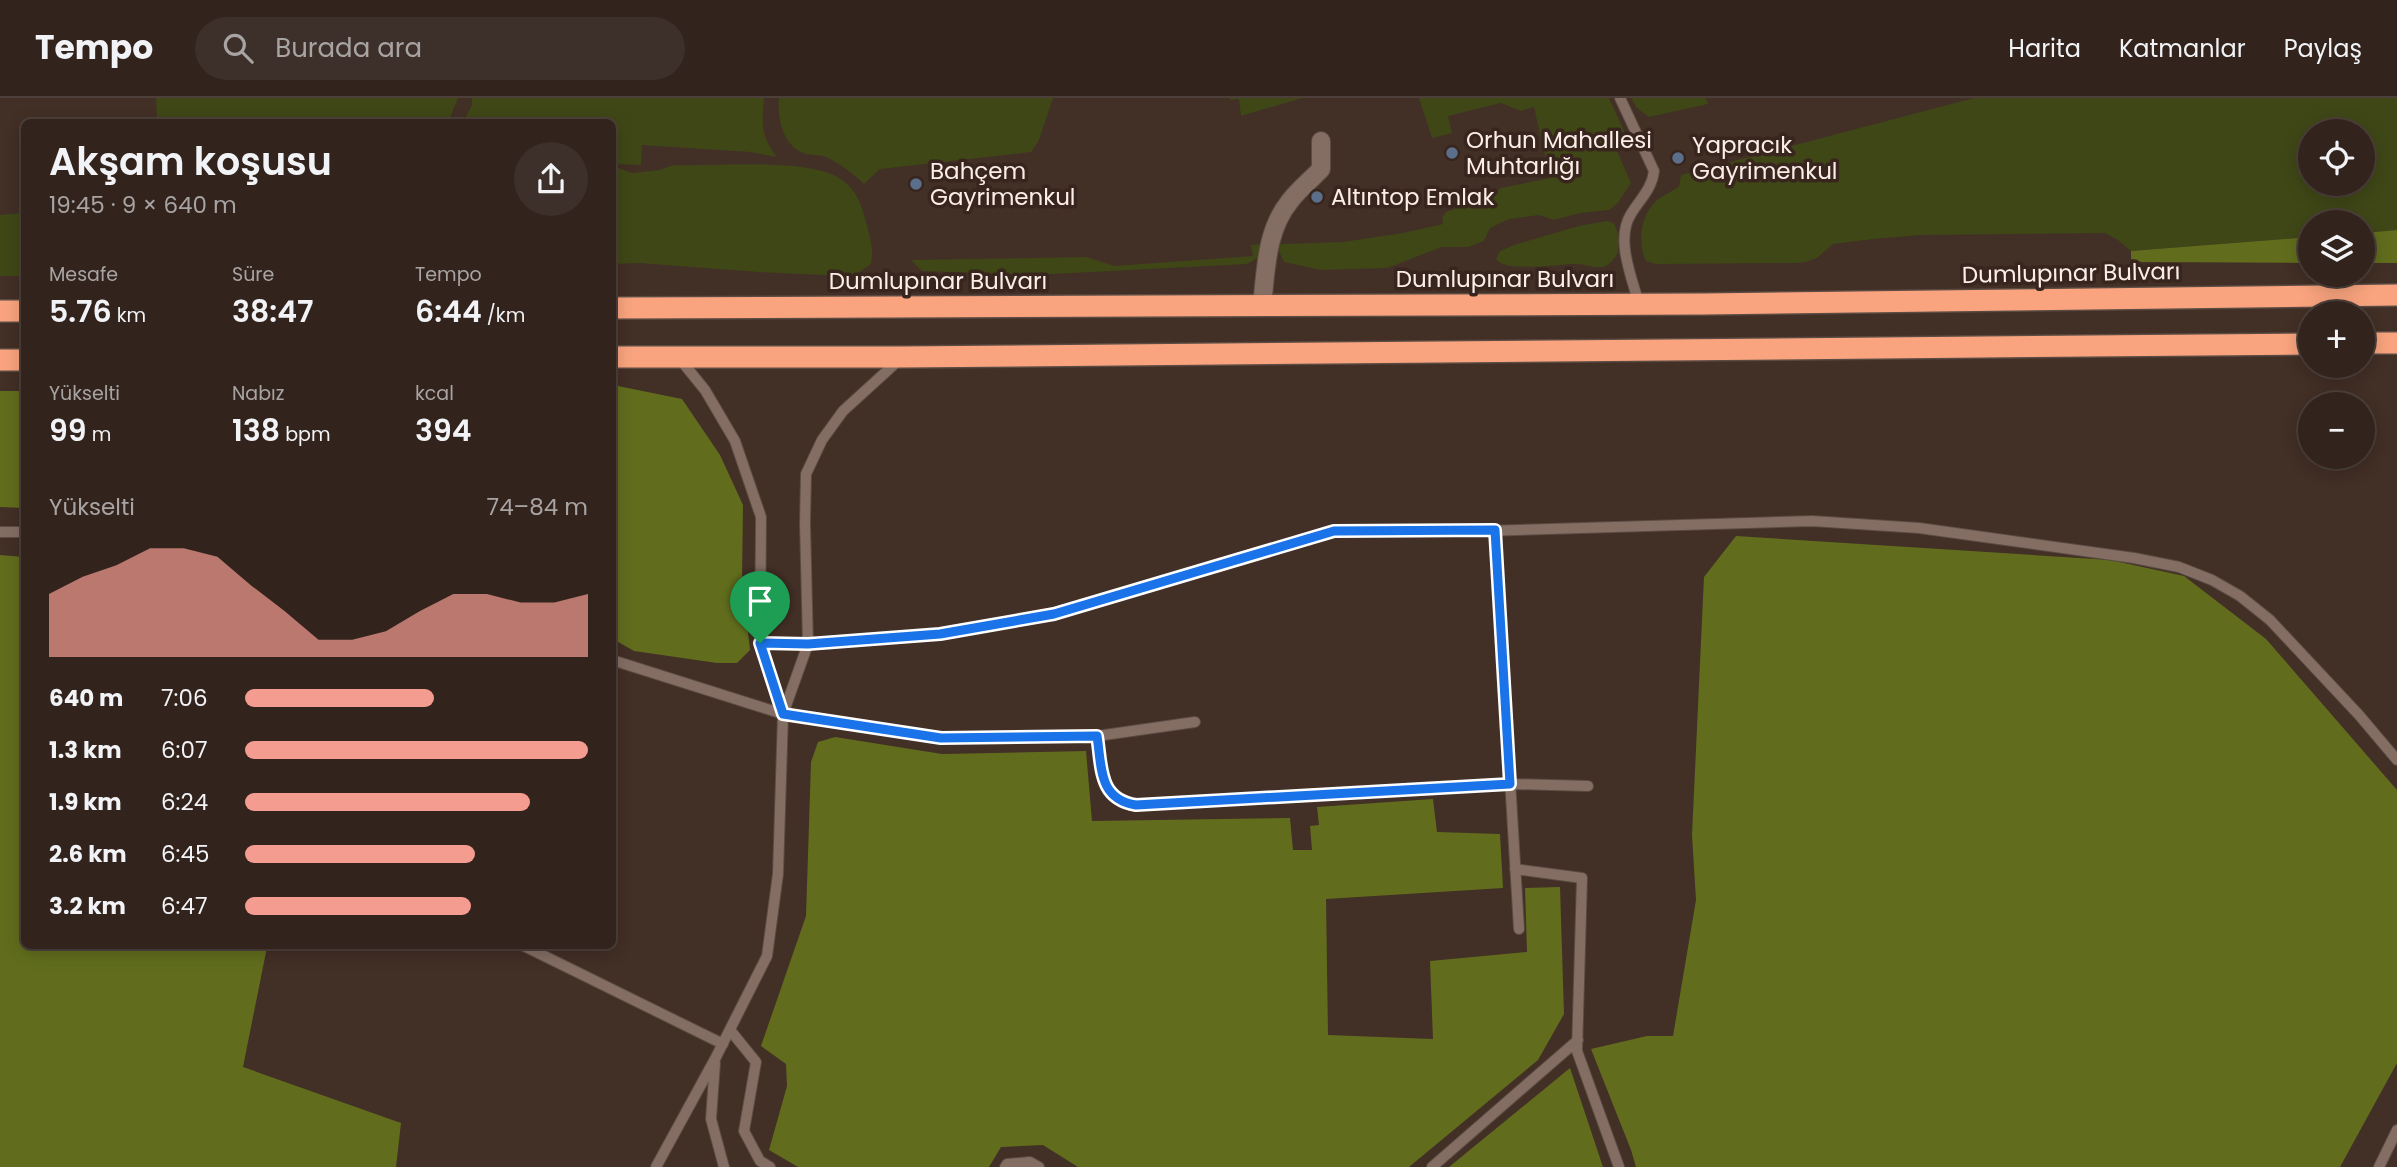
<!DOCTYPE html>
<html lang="tr">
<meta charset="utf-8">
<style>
:root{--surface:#32231c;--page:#3d2f29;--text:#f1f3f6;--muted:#a8a4a3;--line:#4d403b;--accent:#f59c91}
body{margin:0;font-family:Poppins,sans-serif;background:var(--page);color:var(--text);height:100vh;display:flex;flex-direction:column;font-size:26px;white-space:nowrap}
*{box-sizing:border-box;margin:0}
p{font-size:23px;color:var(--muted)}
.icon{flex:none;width:38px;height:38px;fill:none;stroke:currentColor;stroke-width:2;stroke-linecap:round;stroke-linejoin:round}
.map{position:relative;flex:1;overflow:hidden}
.panel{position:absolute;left:21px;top:21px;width:595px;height:830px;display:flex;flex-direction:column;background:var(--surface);border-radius:10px;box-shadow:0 4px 18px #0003,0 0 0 2px var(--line)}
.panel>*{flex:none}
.buttons{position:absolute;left:2298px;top:21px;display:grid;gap:14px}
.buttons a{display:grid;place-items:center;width:77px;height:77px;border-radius:50%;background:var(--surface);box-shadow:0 4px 18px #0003,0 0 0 2px var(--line);font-size:35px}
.pin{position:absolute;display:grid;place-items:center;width:60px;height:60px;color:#fff;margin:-72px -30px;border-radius:50% 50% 50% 0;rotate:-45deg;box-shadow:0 0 7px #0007}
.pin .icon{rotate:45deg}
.round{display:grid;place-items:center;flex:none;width:74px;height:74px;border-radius:37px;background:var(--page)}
.summary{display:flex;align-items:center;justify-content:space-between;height:119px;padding:0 28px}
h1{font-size:38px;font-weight:600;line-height:52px}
.figures{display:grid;grid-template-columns:repeat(3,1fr);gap:10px;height:119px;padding:7px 28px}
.figures div{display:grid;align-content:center}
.figures b{font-size:30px;font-weight:600}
.figures small{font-size:19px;font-weight:400}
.figures p{font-size:19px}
.chart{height:196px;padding:14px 28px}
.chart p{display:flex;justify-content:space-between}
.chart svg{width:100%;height:126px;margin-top:7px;fill:var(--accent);opacity:.7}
ul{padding:0 28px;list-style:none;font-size:23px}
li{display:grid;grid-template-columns:112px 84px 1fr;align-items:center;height:52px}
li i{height:18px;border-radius:9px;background:var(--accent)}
header{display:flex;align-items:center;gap:42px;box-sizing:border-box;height:98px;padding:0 35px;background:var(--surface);border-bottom:2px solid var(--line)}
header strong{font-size:33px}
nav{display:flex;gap:38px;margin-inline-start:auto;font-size:24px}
.search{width:490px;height:63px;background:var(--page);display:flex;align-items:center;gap:18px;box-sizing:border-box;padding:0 24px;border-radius:38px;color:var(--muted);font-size:26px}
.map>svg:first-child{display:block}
.green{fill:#3f4717;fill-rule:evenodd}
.forest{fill:#616d1d}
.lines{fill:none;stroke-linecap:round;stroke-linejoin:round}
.lane-casing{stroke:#5b4b43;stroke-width:12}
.street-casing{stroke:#5b4b43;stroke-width:20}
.highway-casing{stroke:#5b4b43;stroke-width:24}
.lane{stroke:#846e64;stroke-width:10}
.street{stroke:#846e64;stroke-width:18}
.highway{stroke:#f9a47e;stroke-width:21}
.route-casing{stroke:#fff;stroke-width:14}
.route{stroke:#1a73e8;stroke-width:9}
.service-dot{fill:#5c6f8a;stroke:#38251d;stroke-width:2.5}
.labels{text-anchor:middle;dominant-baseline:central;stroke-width:7;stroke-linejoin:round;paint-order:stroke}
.poi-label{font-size:23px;fill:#fbeee9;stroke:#38251d;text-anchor:start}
.street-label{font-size:23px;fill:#fbeee9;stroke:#38251d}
</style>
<header>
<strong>Tempo</strong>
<div class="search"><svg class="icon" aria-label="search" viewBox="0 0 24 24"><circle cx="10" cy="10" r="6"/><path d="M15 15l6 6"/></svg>Burada ara</div>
<nav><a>Harita</a><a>Katmanlar</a><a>Paylaş</a></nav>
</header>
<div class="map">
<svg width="2397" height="1069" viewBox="0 0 2397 1069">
<rect width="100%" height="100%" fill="#422f26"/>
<path class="green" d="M 156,0 L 458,0 L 449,22 L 445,24 L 157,24 Z
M 472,0 L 764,0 C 762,26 760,37 777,59 L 750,54 L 642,47 L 641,67 L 613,66 L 612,24 L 463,24 L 472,7 Z
M 779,0 L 1053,0 L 1039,42 L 1031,54 L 880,71 L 864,86 C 853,76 841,66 828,60 C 821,56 813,58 806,56 C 783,49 777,21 779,0 Z
M 1230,0 L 1302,0 L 1241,18 L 1239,1 L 1230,2 Z
M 1419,0 L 1609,0 L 1630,46 L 1617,53 L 1631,85 L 1617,106 L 1609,112 L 1580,115 L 1554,122 L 1539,117 L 1509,121 L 1490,130 L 1484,143 L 1468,149 L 1442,149 L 1387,170 L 1320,172 L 1284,164 L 1278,151 L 1280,146 L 1343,144 L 1403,135 L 1443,126 L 1442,119 L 1446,114 L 1495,95 L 1501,90 L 1550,80 L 1534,9 L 1521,13 L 1501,5 L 1448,18 L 1452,35 L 1432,40 Z
M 1631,0 L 1706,0 L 1708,6 L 1649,19 L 1637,10 Z
M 1974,0 L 2397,0 L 2397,132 L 2363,135 L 2362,124 L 2310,124 L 2310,139 L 2131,153 L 2118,142 L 2105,135 L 1921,137 L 1873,141 L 1833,146 L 1817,160 L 1806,164 L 1795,165 L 1656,166 L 1646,163 C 1637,145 1641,118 1655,104 C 1661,98 1672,94 1679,88 L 1681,77 ZM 2310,33 L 2362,33 L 2362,86 L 2310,86 Z
M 674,67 C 715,69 806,59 839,80 C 856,90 862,107 866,124 C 870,139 874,151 871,166 L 858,175 L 847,178 L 758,174 L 639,165 L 613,166 L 613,68 L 632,75 L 659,72 Z
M 24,115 L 24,178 L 0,178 L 0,117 Z
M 1606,123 L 1614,125 L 1619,138 L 1618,155 C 1614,161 1610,167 1602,169 C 1593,170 1584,166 1575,166 C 1558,166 1505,175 1496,161 L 1500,153 L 1514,147 L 1579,128 Z
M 1265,146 L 1259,159 L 1247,166 L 1033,177 L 922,173 L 911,162 L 1087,159 L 1114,168 L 1253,158 L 1251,147 Z"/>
<path class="forest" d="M 2397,132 L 2397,165 L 2363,165 L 2363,135 Z
M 2310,139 L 2310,165 L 2142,164 L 2131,161 L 2131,153 Z
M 613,287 L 682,301 L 720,357 L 743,407 L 742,483 L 750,552 L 737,565 L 717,565 L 634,553 L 613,541 Z
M 0,293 L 24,293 L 24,410 L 0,409 Z
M 1736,438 L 2110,462 L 2184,478 L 2266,541 L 2397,692 L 2397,965 L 2340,1069 L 1636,1069 L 1631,1052 L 1591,951 L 1647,938 L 1673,938 L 1696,802 L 1692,737 L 1704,479 Z
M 0,457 L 24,459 L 24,847 L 261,847 L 267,849 L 243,969 L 401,1025 L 396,1069 L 0,1069 Z
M 835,639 L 942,656 L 1086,653 L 1092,723 L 1290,720 L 1293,752 L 1312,752 L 1310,728 L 1319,727 L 1317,709 L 1433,701 L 1437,734 L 1500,736 L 1503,790 L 1326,801 L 1328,937 L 1433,941 L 1430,863 L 1527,854 L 1525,790 L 1560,789 L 1564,916 L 1538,962 L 1409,1069 L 1078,1069 L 1043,1047 L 1001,1049 L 989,1069 L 798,1069 L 769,1052 L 787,988 L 786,966 L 761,948 L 806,818 L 811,664 L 818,644 Z
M 1570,970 L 1603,1069 L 1449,1069 Z"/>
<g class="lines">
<defs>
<path id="lane" d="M 1620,0 L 1654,73 C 1652,91 1640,101 1631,116 C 1615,141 1632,180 1639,206
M 679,260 L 705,292 L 735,343 L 761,419 L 760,545 L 783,615
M 1495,432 L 1519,831
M 0,434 L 24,434
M 760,545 L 808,546 L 941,536 L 1054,516 L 1334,433 L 1485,433 L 1812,423 L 1919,430 L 2134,460 L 2179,469 L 2212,482 L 2240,498 L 2270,522 L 2359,617 L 2397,662
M 612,562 L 783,616 L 941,640 L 1097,638 L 1195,624
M 1097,638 C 1102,669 1098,701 1136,707 L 1510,686 L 1588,688
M 1515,771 L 1582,780 L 1577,953 L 1619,1069
M 522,847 L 723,946
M 730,932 L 756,964 L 744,1033 L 760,1063 L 770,1069
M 715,965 L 711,1021 L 724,1069
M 656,1069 L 715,961 L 767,858 L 778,776 L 783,616 L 808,546 L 805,425 L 806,376 L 822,342 L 843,313 L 899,262
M 1005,1069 L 1007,1066 L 1030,1064 L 1039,1069
M 1432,1069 L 1578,942
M 2379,1069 L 2397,1032"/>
<path id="street" d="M 1262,208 C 1266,172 1266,132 1290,103 C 1299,91 1311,82 1321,71 L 1321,43"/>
<path id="highway" d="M 612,210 L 1704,206 L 2397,197
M 0,213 L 24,213
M 2362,245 L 2397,245
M 612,259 L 901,259 L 2310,246
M 0,262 L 24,262"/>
</defs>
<use href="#lane" class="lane-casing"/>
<use href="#street" class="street-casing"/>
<use href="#highway" class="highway-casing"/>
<use href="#lane" class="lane"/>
<use href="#street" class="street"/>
<use href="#highway" class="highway"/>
</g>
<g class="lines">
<defs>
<path id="route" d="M 1495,432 L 1510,686 L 1136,707 C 1098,701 1102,669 1097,638 L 941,640 L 783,616 L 760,545 L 808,546 L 940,536 L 1054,516 L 1334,433 Z"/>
</defs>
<use href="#route" class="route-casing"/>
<use href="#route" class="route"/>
</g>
<g class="service-dot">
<circle cx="1452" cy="55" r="7"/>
<circle cx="1678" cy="60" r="7"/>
<circle cx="916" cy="86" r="7"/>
<circle cx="1317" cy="99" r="7"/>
</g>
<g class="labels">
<g class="poi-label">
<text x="1466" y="42">Orhun Mahallesi<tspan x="1466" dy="26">Muhtarlığı</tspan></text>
<text x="1692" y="47">Yapracık<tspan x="1692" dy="26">Gayrimenkul</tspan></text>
<text x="930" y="73">Bahçem<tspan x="930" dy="26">Gayrimenkul</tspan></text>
<text x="1331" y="99">Altıntop Emlak</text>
</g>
<g class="street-label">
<text transform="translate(2071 175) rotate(-1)">Dumlupınar Bulvarı</text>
<text x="1505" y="181">Dumlupınar Bulvarı</text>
<text x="938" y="183">Dumlupınar Bulvarı</text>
</g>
</g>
</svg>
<div class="buttons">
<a><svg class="icon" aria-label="locate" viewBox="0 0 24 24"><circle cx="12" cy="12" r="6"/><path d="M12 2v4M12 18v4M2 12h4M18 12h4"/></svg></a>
<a><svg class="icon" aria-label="layers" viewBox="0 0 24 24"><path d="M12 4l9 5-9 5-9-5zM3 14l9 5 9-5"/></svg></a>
<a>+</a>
<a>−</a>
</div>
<div class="pin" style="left:760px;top:545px;background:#1e9e55"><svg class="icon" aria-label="arrive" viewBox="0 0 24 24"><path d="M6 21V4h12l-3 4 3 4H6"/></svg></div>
<section class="panel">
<div class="summary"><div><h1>Akşam koşusu</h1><p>19:45 · 9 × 640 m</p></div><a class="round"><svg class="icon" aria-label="share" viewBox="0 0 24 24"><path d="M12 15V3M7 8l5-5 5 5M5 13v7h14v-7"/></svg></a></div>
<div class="figures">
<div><p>Mesafe</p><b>5.76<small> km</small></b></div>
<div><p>Süre</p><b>38:47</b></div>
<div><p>Tempo</p><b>6:44<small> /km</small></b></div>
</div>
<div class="figures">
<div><p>Yükselti</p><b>99<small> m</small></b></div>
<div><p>Nabız</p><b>138<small> bpm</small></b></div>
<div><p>kcal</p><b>394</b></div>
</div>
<div class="chart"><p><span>Yükselti</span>74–84 m</p>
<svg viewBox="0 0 160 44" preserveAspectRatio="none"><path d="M0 44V22L10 16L20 12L30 6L40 6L50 9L60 19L70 28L80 38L90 38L100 35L110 28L120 22L130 22L140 25L150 25L160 22V44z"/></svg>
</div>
<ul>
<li><b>640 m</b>7:06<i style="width:55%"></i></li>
<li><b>1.3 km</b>6:07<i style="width:100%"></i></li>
<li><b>1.9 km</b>6:24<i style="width:83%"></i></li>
<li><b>2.6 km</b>6:45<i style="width:67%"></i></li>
<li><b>3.2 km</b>6:47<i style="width:66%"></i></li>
</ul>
</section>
</div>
